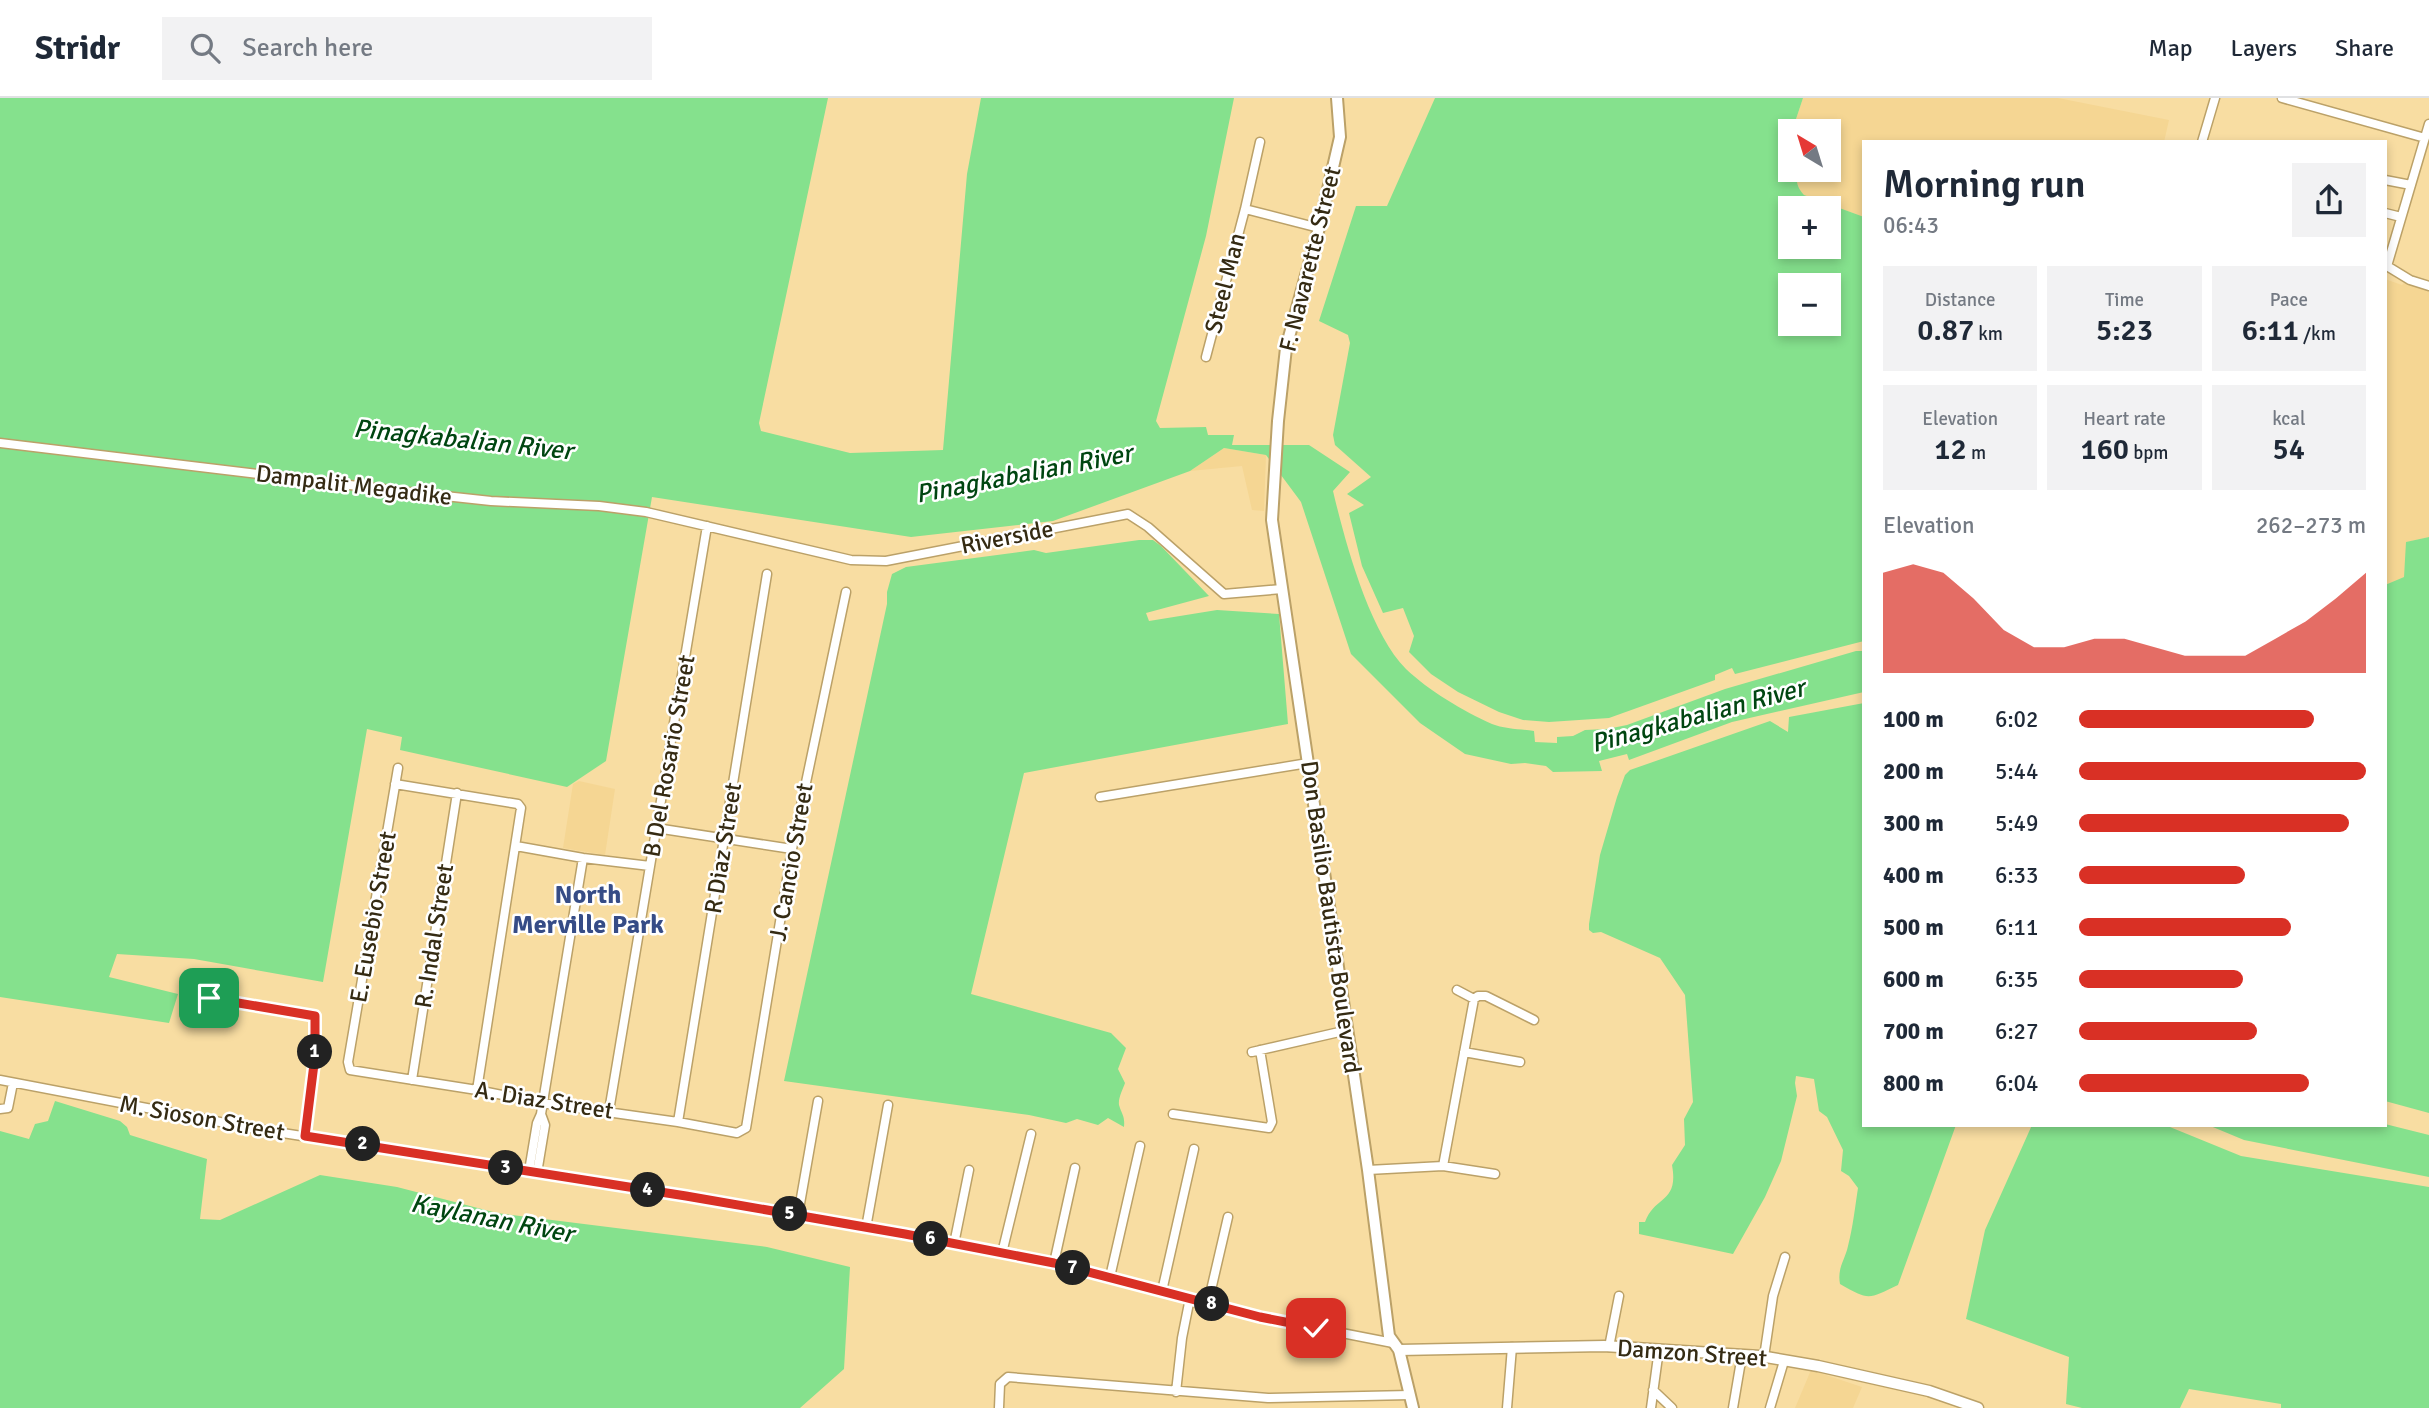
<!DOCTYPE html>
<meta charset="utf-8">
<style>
:root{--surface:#fff;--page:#f2f2f3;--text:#1f2937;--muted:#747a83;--line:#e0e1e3;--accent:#d93025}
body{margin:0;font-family:Signika,sans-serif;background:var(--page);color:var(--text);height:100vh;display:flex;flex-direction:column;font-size:26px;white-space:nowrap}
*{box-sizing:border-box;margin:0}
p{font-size:23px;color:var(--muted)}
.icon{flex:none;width:38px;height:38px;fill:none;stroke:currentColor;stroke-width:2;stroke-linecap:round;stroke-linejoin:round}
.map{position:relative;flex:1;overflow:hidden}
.details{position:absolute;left:1862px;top:42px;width:525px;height:987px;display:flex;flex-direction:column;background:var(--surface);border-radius:0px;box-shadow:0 4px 10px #0003}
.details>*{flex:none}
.needle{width:46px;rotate:322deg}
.buttons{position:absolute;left:1778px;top:21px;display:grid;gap:14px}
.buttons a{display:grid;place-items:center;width:63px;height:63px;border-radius:0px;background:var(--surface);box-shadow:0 4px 10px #0003;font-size:35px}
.pin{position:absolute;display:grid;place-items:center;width:60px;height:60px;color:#fff;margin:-30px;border-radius:14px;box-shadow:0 4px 10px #0006}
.km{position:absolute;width:35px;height:35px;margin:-18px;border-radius:50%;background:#222;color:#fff;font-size:19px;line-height:35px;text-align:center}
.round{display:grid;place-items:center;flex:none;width:74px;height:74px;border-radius:0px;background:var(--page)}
.head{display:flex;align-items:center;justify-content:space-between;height:119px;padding:0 21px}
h1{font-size:38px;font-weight:600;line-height:52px}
.figures{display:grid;grid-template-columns:repeat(3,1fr);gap:10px;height:119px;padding:7px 21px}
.figures div{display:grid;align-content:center;border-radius:0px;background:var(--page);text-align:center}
.figures b{font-size:30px;font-weight:600}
.figures small{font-size:19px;font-weight:400}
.figures p{font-size:19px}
.chart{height:196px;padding:14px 21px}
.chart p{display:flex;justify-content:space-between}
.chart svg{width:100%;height:126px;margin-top:7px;fill:var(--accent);opacity:.7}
ul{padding:0 21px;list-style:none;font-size:23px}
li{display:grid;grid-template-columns:112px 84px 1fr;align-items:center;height:52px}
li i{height:18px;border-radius:9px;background:var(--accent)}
header{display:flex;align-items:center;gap:42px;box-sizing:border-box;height:98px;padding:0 35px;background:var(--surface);border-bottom:2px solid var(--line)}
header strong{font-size:33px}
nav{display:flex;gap:38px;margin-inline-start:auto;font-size:24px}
.search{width:490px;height:63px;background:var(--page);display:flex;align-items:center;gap:18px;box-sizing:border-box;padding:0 24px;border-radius:0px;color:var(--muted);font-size:26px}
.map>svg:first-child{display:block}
.built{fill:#f5d693}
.water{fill:#85e18d;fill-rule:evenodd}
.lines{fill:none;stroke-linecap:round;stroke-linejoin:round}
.minor-casing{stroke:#bba168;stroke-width:11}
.tertiary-casing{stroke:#bba168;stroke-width:13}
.secondary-casing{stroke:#bba168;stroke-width:14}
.minor{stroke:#fff;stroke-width:8}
.tertiary{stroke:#fff;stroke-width:10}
.secondary{stroke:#fff;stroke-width:10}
.route-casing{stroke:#fff;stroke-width:14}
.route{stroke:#d93025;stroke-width:9}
.labels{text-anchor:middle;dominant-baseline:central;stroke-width:5;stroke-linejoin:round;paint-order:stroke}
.street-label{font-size:24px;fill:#352b13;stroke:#fff}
.water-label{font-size:26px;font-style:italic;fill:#004611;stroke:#fff}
.neighbourhood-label{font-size:26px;font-weight:bold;fill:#364c86;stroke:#fff}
</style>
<header>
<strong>Stridr</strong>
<div class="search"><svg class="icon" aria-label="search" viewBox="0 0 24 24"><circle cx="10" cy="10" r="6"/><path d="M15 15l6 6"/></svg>Search here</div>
<nav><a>Map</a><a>Layers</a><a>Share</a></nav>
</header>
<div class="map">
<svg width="2429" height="1310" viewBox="0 0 2429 1310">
<rect width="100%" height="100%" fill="#f8dda2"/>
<path class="built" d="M 1803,0 L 2058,0 L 2169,22 L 2164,44 L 1864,44 L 1864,119 L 1804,97 L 1800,93 L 1795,79 L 1798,72 L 1829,72 L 1829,33 L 1792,33 Z
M 2385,181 L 2402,187 L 2405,184 L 2429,194 L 2429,439 L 2407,444 L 2404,479 L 2385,487 Z
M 1224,350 L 1266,357 L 1264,413 L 1252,412 L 1242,368 L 1190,373 Z
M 579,683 L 615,691 L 605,757 L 563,750 L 573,686 Z
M 1811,1272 L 1862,1289 L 1853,1310 L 1795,1310 Z"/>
<path class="water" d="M 0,0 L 828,0 L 759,325 L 761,333 L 850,355 L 943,352 L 967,76 L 981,0 L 1234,0 L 1206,138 L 1156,323 L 1160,330 L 1206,329 L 1208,337 L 1234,337 L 1232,347 L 1309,347 L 1350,374 L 1333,393 C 1345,443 1369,534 1406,571 C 1428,592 1463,613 1492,626 C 1504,631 1521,631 1534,633 L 1535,644 L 1557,645 L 1557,639 L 1573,638 L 1585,632 L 1607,631 L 1627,627 L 1725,591 L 1856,553 L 1864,553 L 1864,594 L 1732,624 L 1629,662 L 1627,656 L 1599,663 L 1602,673 L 1553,674 L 1546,668 L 1525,665 L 1511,666 L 1465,656 L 1420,625 L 1351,556 L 1301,404 L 1266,357 L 1224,350 L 1190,373 L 1053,423 L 911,439 L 652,399 L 606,663 L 567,689 L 400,652 L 402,639 L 367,631 L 323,884 L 194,861 L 117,856 L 109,879 L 178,896 L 169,925 L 0,899 Z
M 1435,0 L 1803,0 L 1789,42 L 1790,72 L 1798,72 C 1795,81 1797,90 1804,97 L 1864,119 L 1864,543 L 1735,576 L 1732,570 L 1715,577 L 1715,582 L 1609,620 L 1549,624 L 1523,622 L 1499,614 L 1458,594 L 1431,576 L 1409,554 L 1414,538 L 1403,510 L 1383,515 L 1362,468 L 1349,415 L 1364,407 L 1347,396 L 1371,379 L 1335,347 L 1333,337 L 1350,245 L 1348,237 L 1319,223 L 1356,108 L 1387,108 ZM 1790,110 L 1829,110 L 1829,149 L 1790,149 ZM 1829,187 L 1829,226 L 1790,226 L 1790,187 Z
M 2429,439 L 2429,1015 L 2385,1003 L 2385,487 L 2404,479 L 2406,444 Z
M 1139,442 L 1153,442 L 1161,448 L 1209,498 L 1146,515 L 1149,523 L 1217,512 L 1279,516 L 1288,626 L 1024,675 L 971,896 L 1111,935 L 1126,950 L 1118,971 L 1125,985 C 1123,991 1118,1000 1119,1007 C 1122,1017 1125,1018 1124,1029 L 1108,1020 L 1098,1027 L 1077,1021 L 1066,1025 L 1029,1017 L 784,983 L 887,506 L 887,494 L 892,476 L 906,469 L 1034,452 L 1046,455 Z
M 1864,605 L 1864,1027 L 1956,1027 L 1898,1187 C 1868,1201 1870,1203 1840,1186 C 1837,1170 1845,1162 1848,1148 C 1853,1129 1855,1109 1858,1090 L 1849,1078 L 1841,1073 L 1843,1052 L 1827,1019 L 1819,1013 L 1814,981 L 1796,978 L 1795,985 L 1797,998 L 1781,1063 L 1765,1099 L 1733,1156 L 1639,1136 L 1639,1124 L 1645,1124 C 1655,1097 1679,1105 1672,1067 L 1685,1047 L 1684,1021 L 1693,1004 L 1685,897 L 1660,860 L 1601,834 L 1593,835 L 1589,832 L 1589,826 L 1600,757 L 1617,699 L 1625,677 L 1630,672 L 1770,623 L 1788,634 L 1789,619 Z
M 55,1003 L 120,1023 L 127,1029 L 130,1037 L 207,1061 L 200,1121 L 220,1122 L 320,1077 L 397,1089 L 497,1115 L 767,1149 L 850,1169 L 844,1271 L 800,1310 L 0,1310 L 0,1033 L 29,1041 L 35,1026 L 48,1023 Z
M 2385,1026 L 2429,1037 L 2429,1079 L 2244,1042 L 2208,1027 Z
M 2032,1027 L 2165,1027 L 2241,1058 L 2429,1089 L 2429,1310 L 2281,1310 L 2281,1306 L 2189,1291 L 2180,1310 L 2082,1310 L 2066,1306 L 2069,1259 L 1966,1221 L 1985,1132 Z"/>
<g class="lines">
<defs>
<path id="minor" d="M 2282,0 L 2425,40
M 2429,26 L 2387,168 L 2410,182 L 2429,188
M 2202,44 L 2215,0
M 2385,82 L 2411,87
M 1245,111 L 1319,130
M 2385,115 L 2401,119
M 1206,259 L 1245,111 L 1260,44
M 0,345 L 408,394 L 491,403 L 599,408 L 646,414 L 851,462 L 886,463 L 1128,416 L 1148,429 L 1224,496 L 1282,491
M 398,670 L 348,964 L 350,972 L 477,992 L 543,1005 L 678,1024 L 737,1035 L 746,1030 L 792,751 L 846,494
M 395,686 L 518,706 L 521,710 L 477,992
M 1100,699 L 1308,665
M 656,730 L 792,751
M 516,748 L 583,760 L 650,768
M 1457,892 L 1474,901
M 209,900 L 315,918 L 315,958 L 305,1038
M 1252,954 L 1348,932
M 1464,954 L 1520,964
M 0,982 L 257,1031 L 686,1098 L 905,1136 L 1054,1165 L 1260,1219 L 1393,1245
M 412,982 L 457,695
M 0,1011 L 8,1010 L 13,985
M 609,1013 L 707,428
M 1173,1016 L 1269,1030 L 1272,1024 L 1260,952
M 678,1024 L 767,476
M 1443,1068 L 1474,901 L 1478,898 L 1486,898 L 1534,922
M 1368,1072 L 1443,1068 L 1495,1076
M 529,1073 L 537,1025 L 541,1016 L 583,760
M 537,1075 L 545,1027 L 541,1016
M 798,1117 L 818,1003
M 866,1130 L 888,1007
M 954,1146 L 969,1072
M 1002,1155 L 1031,1036
M 1054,1165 L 1075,1070
M 1110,1179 L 1140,1048
M 1162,1193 L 1194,1051
M 1208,1205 L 1228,1119
M 1609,1249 L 1619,1198
M 1764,1259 L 1773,1198 L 1785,1159
M 1653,1292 L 1672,1310
M 1176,1294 L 1182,1240 L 1190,1200
M 999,1310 L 1000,1286 L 1008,1279 L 1268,1300 L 1410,1297
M 1507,1310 L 1512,1249
M 1651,1310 L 1659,1251
M 1733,1310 L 1742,1257
M 1770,1310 L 1784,1263"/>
<path id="tertiary" d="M 1399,1252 L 1604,1248 L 1760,1258 L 1818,1268 L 1929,1293 L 1978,1310"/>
<path id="secondary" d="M 1337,0 L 1340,39 L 1319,130 L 1286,250 L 1278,323 L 1272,422 L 1368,1072 L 1389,1238 L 1399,1252 L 1413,1310"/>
</defs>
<use href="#minor" class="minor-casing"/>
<use href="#tertiary" class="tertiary-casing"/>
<use href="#secondary" class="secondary-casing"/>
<use href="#minor" class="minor"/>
<use href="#tertiary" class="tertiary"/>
<use href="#secondary" class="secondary"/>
</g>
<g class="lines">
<defs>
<path id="route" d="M 209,900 L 315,918 L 315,958 L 305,1038 L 686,1098 L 905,1136 L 1054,1165 L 1260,1219 L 1316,1230"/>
</defs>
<use href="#route" class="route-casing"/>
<use href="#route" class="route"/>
</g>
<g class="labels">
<g class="street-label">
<text transform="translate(1310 161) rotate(-76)">F. Navarette Street</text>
<text transform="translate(1225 185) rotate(-76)">Steel Man</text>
<text transform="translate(354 387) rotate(7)">Dampalit Megadike</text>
<text transform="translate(1007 439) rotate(-11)">Riverside</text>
<text transform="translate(669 658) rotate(-80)">B Del Rosario Street</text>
<text transform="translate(723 750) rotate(-81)">R Diaz Street</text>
<text transform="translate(791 764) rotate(-80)">J. Cancio Street</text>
<text transform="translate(373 819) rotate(-80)">E. Eusebio Street</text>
<text transform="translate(1331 819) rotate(82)">Don Basilio Bautista Boulevard</text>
<text transform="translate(434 838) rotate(-81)">R. Indal Street</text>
<text transform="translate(544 1002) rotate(9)">A. Diaz Street</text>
<text transform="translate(202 1020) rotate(10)">M. Sioson Street</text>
<text transform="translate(1692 1255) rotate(4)">Damzon Street</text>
</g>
<g class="water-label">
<text transform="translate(463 342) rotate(6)">Pinagkabalian River</text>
<text transform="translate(1024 376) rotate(-11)">Pinagkabalian River</text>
<text transform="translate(1698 618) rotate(-15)">Pinagkabalian River</text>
<text transform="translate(492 1121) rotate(11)">Kaylanan River</text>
</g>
<g class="neighbourhood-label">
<text x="588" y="797">North<tspan x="588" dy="30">Merville Park</tspan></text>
</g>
</g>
</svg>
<div class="buttons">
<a><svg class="needle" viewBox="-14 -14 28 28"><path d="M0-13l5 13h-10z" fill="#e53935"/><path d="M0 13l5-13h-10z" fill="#747a83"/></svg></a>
<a>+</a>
<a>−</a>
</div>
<div class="pin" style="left:209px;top:900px;background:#1e9e55"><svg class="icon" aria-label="arrive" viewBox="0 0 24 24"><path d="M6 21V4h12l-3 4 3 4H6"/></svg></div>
<div class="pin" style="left:1316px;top:1230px;background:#d93025"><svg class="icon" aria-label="check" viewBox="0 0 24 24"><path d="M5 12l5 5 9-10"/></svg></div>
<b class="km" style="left:315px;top:954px">1</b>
<b class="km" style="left:363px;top:1046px">2</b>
<b class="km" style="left:506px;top:1070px">3</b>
<b class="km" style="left:648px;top:1092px">4</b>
<b class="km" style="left:790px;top:1116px">5</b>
<b class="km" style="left:931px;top:1141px">6</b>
<b class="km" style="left:1073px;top:1170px">7</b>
<b class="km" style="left:1212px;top:1206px">8</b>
<section class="details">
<div class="head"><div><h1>Morning run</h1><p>06:43</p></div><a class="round"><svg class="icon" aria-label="share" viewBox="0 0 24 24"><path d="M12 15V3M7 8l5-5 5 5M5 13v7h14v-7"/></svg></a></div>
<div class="figures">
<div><p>Distance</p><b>0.87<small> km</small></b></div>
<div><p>Time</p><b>5:23</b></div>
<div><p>Pace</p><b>6:11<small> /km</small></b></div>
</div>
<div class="figures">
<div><p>Elevation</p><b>12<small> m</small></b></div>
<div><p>Heart rate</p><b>160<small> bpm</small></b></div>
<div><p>kcal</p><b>54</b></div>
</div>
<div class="chart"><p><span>Elevation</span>262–273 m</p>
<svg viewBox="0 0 160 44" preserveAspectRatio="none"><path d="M0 44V9L10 6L20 9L30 18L40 29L50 35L60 35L70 32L80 32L90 35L100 38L110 38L120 38L130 32L140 26L150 18L160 9V44z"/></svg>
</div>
<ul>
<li><b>100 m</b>6:02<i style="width:82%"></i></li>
<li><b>200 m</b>5:44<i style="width:100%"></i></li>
<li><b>300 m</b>5:49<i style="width:94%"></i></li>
<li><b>400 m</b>6:33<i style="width:58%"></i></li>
<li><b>500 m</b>6:11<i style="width:74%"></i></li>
<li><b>600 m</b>6:35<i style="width:57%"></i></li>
<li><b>700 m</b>6:27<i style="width:62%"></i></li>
<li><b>800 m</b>6:04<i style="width:80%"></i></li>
</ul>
</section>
</div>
